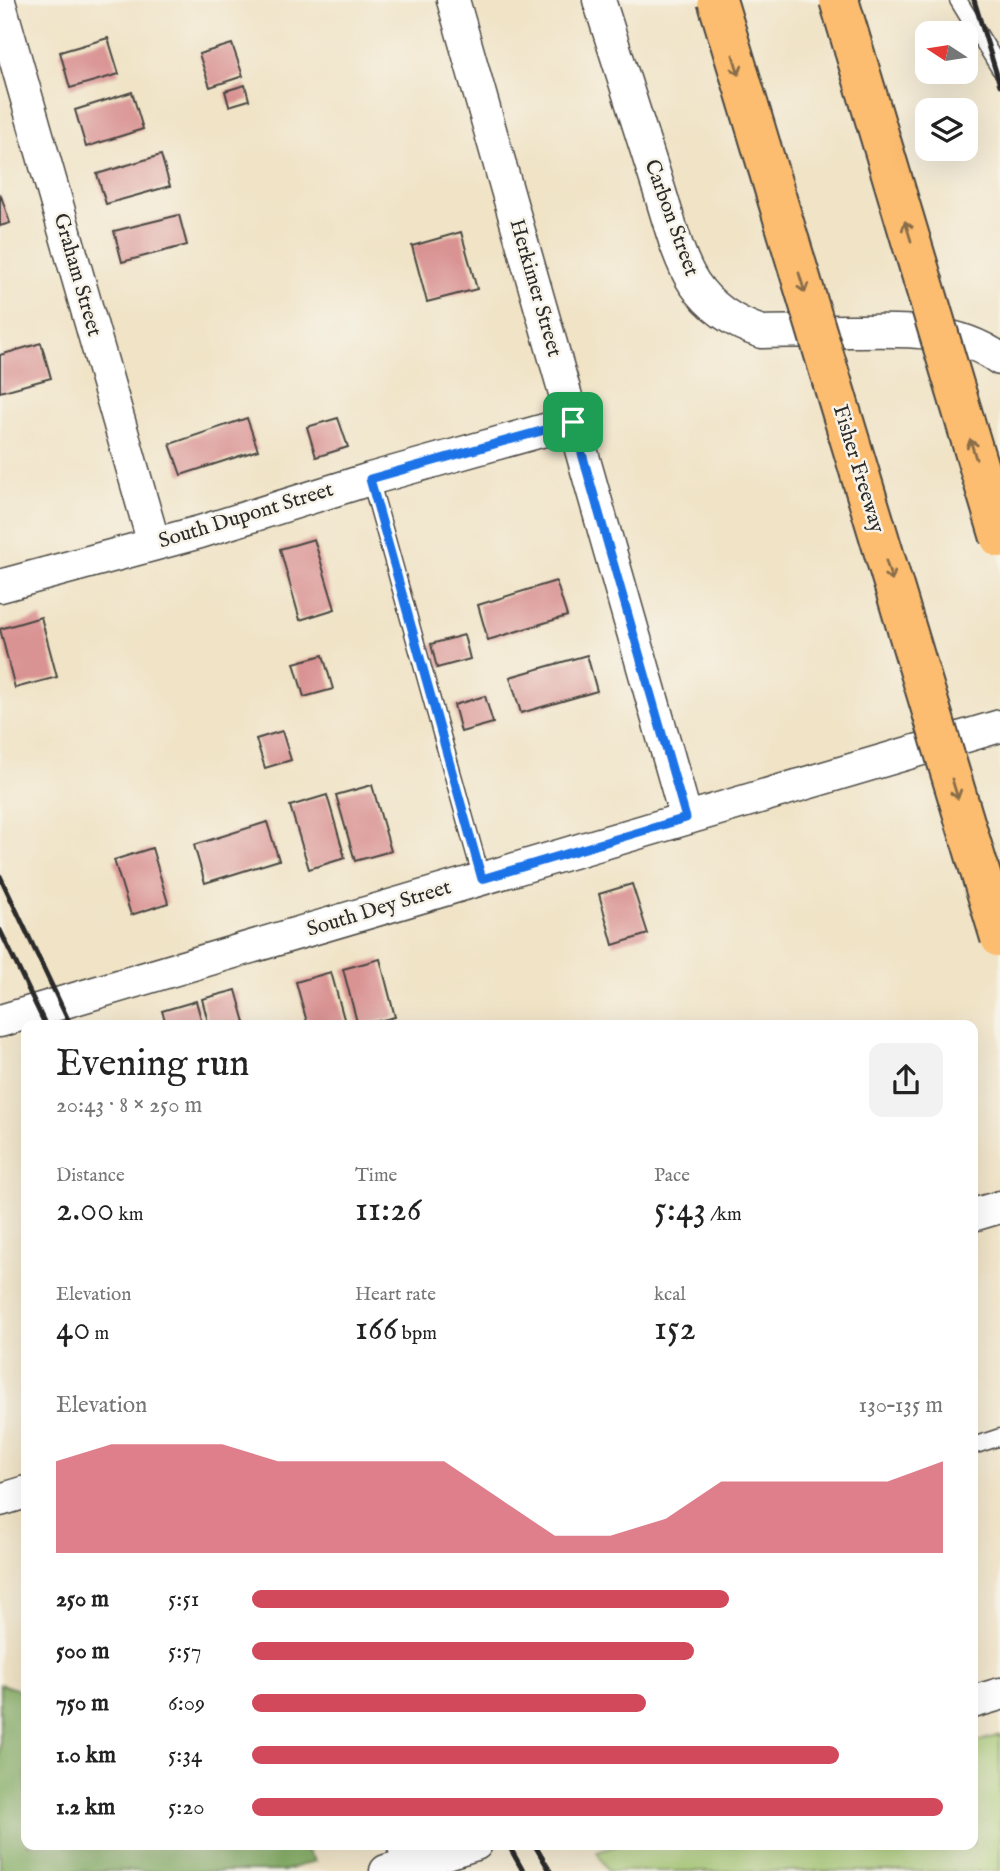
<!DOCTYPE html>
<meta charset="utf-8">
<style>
:root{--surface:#fff;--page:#f2f2f2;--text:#222;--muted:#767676;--accent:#d1495b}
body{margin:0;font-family:"IM FELL English",serif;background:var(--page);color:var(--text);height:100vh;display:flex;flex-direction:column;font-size:26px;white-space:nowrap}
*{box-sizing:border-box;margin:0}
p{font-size:23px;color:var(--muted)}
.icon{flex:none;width:38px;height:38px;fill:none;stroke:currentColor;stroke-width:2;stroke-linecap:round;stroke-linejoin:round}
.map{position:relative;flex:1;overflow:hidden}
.details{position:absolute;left:21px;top:1020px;width:957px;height:830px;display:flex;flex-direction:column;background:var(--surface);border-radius:14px;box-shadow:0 7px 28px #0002}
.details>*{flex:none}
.needle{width:46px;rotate:282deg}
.controls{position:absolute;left:915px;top:21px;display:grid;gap:14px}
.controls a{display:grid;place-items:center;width:63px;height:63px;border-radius:14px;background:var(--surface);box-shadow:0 7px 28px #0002;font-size:35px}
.pin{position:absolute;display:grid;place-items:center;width:60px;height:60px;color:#fff;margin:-30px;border-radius:14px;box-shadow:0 4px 10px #0006}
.round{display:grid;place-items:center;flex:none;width:74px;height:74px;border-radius:14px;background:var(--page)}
.summary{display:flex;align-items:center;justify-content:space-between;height:119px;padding:0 35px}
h1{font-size:38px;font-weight:600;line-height:52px}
.metrics{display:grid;grid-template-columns:repeat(3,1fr);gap:10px;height:119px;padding:7px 35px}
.metrics div{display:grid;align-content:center}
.metrics b{font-size:35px;font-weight:600}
.metrics small{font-size:19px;font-weight:400}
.metrics p{font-size:19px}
.chart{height:196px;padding:14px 35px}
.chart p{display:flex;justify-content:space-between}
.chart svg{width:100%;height:126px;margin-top:7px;fill:var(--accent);opacity:.7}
ul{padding:0 35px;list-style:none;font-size:23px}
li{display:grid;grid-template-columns:112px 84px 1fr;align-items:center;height:52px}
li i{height:18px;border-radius:9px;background:var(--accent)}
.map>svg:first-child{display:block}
.green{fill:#a7ca74;stroke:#697a50;stroke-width:2}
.forest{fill:#85ae66;stroke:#586c48;stroke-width:2}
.building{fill:#d99393}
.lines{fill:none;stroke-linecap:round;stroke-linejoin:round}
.service-casing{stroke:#494742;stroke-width:19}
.minor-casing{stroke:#494742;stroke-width:35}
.service{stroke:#fff;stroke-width:16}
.minor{stroke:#fff;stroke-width:32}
.rail{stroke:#2b2b2b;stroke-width:5}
.motorway-bridge-casing{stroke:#494742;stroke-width:42;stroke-linecap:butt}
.motorway-bridge{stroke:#fcbd6f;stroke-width:38}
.oneway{stroke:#896d4a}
.route-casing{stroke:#fff;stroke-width:14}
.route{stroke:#1a73e8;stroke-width:9}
.labels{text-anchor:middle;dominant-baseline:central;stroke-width:5;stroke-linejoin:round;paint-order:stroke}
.street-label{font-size:21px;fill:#2b2b2b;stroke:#f7f3e8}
</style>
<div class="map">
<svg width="1000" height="1871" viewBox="0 0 1000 1871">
<rect width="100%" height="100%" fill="#f7f3e8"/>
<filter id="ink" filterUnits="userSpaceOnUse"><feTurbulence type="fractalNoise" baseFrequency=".0143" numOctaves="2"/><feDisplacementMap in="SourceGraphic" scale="14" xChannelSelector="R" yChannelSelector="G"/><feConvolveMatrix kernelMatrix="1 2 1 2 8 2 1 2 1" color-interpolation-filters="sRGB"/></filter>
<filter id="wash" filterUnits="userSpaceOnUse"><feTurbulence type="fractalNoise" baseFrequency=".00686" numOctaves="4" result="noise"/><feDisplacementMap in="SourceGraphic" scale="28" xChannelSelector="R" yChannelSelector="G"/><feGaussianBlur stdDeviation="1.57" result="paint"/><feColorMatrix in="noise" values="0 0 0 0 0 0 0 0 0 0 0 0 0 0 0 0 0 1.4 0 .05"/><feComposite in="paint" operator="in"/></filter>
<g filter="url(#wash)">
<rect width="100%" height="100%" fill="#f0e3c6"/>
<path class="green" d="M 1000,1735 L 1000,1871 L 608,1871 L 597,1852 L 622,1844 L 973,1844 L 973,1743 Z"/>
<path class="forest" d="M 0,1684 L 26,1692 L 26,1844 L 302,1845 L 315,1861 L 283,1871 L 0,1871 Z"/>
<g id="blocks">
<path class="building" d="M 108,38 L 119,74 L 70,88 L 60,52 Z
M 232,44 L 243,76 L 210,87 L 199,54 Z
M 245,85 L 249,100 L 229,106 L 225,91 Z
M 132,92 L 143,129 L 86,147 L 75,110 Z
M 161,155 L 170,186 L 106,204 L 97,174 Z
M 0,193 L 10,223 L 0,226 Z
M 179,215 L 187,245 L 122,262 L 114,231 Z
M 461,232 L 477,289 L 427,302 L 412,246 Z
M 41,343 L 51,378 L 0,392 L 0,355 Z
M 247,418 L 258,450 L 181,475 L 170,444 Z
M 338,418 L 348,447 L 316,457 L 307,427 Z
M 314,539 L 335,609 L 300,620 L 280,549 Z
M 556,581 L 567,616 L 488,640 L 478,605 Z
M 41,617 L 57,677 L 15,688 L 0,629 Z
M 464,635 L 470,659 L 437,668 L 431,644 Z
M 323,655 L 333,689 L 304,697 L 294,663 Z
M 587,655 L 597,691 L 521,713 L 510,677 Z
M 485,696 L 493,723 L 461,732 L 454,705 Z
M 282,731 L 291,760 L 265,768 L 256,739 Z
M 372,785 L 391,851 L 355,861 L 336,795 Z
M 327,795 L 345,858 L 309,869 L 290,806 Z
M 267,822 L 279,860 L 205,883 L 194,845 Z
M 152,848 L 168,903 L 131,915 L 114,860 Z
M 632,884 L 648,934 L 613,945 L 599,894 Z
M 380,959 L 395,1017 L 358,1026 L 343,969 Z
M 331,972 L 346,1026 L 308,1026 L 296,982 Z
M 236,990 L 246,1026 L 209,1026 L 202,999 Z
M 196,1001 L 203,1026 L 167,1026 L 162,1011 Z"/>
</g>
</g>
<g filter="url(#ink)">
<use href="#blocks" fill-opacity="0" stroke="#494742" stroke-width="2"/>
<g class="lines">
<defs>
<path id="service" d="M 958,0 L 1000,69
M 370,479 L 482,879
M 973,1446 L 1000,1437
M 395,1844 L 402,1866"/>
<path id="minor" d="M 453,0 L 686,818
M 599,0 C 618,61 638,122 657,183 C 667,213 677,257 694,283 C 711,308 734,323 762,332 C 792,331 823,331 854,331 C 905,330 957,328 1000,359
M 0,5 L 154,544
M 0,586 L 200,532 L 370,479 L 573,422
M 0,1021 L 1000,726
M 973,1215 L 1000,1207
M 0,1500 L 26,1492
M 973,1702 L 1000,1694
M 386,1871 L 476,1844"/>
</defs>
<use href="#service" class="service-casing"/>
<use href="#minor" class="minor-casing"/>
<use href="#service" class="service"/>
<use href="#minor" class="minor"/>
<path class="rail" d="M 974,0 L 1000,85
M 0,876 L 71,1026
M 0,930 L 46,1026
M 508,1844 L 523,1871
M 534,1844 L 550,1871"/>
<defs>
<path id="motorway-bridge" d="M 717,0 L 1000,938
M 839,0 L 1000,538"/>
</defs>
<use href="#motorway-bridge" class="motorway-bridge-casing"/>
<use href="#motorway-bridge" class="motorway-bridge"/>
</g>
<defs><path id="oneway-shaft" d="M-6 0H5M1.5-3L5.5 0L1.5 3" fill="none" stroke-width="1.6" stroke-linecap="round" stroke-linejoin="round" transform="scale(1.75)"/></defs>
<g class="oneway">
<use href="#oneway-shaft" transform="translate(736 65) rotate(73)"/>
<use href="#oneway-shaft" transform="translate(908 231) rotate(-107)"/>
<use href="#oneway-shaft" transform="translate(802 283) rotate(73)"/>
<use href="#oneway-shaft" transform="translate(973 449) rotate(-107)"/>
<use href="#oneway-shaft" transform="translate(889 571) rotate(73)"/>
<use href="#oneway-shaft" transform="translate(955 789) rotate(73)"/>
</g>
</g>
<g class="lines" filter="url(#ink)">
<defs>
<path id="route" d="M 573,422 L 686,818 L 482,879 L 370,479 Z"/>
</defs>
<use href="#route" class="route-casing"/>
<use href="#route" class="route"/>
</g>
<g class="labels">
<g class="street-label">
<text transform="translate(671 218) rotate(70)">Carbon Street</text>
<text transform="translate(77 275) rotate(74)">Graham Street</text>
<text transform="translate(535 288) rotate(74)">Herkimer Street</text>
<text transform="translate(858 469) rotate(73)">Fisher Freeway</text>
<text transform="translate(246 516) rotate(-17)">South Dupont Street</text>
<text transform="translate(379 909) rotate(-17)">South Dey Street</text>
</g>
</g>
</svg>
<div class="controls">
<a><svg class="needle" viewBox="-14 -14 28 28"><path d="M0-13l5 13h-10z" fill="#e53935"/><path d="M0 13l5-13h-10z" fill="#767676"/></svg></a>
<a><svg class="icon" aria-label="layers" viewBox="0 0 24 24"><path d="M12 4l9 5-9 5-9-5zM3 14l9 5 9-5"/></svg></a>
</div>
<div class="pin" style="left:573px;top:422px;background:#1e9e55"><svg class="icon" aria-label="arrive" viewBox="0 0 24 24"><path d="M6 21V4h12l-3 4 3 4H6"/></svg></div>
<section class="details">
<div class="summary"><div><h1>Evening run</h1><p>20:43 · 8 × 250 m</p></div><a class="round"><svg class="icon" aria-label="share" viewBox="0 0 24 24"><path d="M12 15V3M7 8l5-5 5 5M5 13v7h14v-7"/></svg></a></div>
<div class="metrics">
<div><p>Distance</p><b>2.00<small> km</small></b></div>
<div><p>Time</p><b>11:26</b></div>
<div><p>Pace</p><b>5:43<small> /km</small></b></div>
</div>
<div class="metrics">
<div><p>Elevation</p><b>40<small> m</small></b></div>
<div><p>Heart rate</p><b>166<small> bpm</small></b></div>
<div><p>kcal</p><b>152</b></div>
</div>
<div class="chart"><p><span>Elevation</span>130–135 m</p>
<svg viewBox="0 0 160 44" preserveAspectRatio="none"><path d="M0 44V12L10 6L20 6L30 6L40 12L50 12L60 12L70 12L80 25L90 38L100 38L110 32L120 19L130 19L140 19L150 19L160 12V44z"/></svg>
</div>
<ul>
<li><b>250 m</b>5:51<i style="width:69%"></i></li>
<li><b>500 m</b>5:57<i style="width:64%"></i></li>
<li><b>750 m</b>6:09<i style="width:57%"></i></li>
<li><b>1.0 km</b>5:34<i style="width:85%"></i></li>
<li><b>1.2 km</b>5:20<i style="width:100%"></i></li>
</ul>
</section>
</div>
